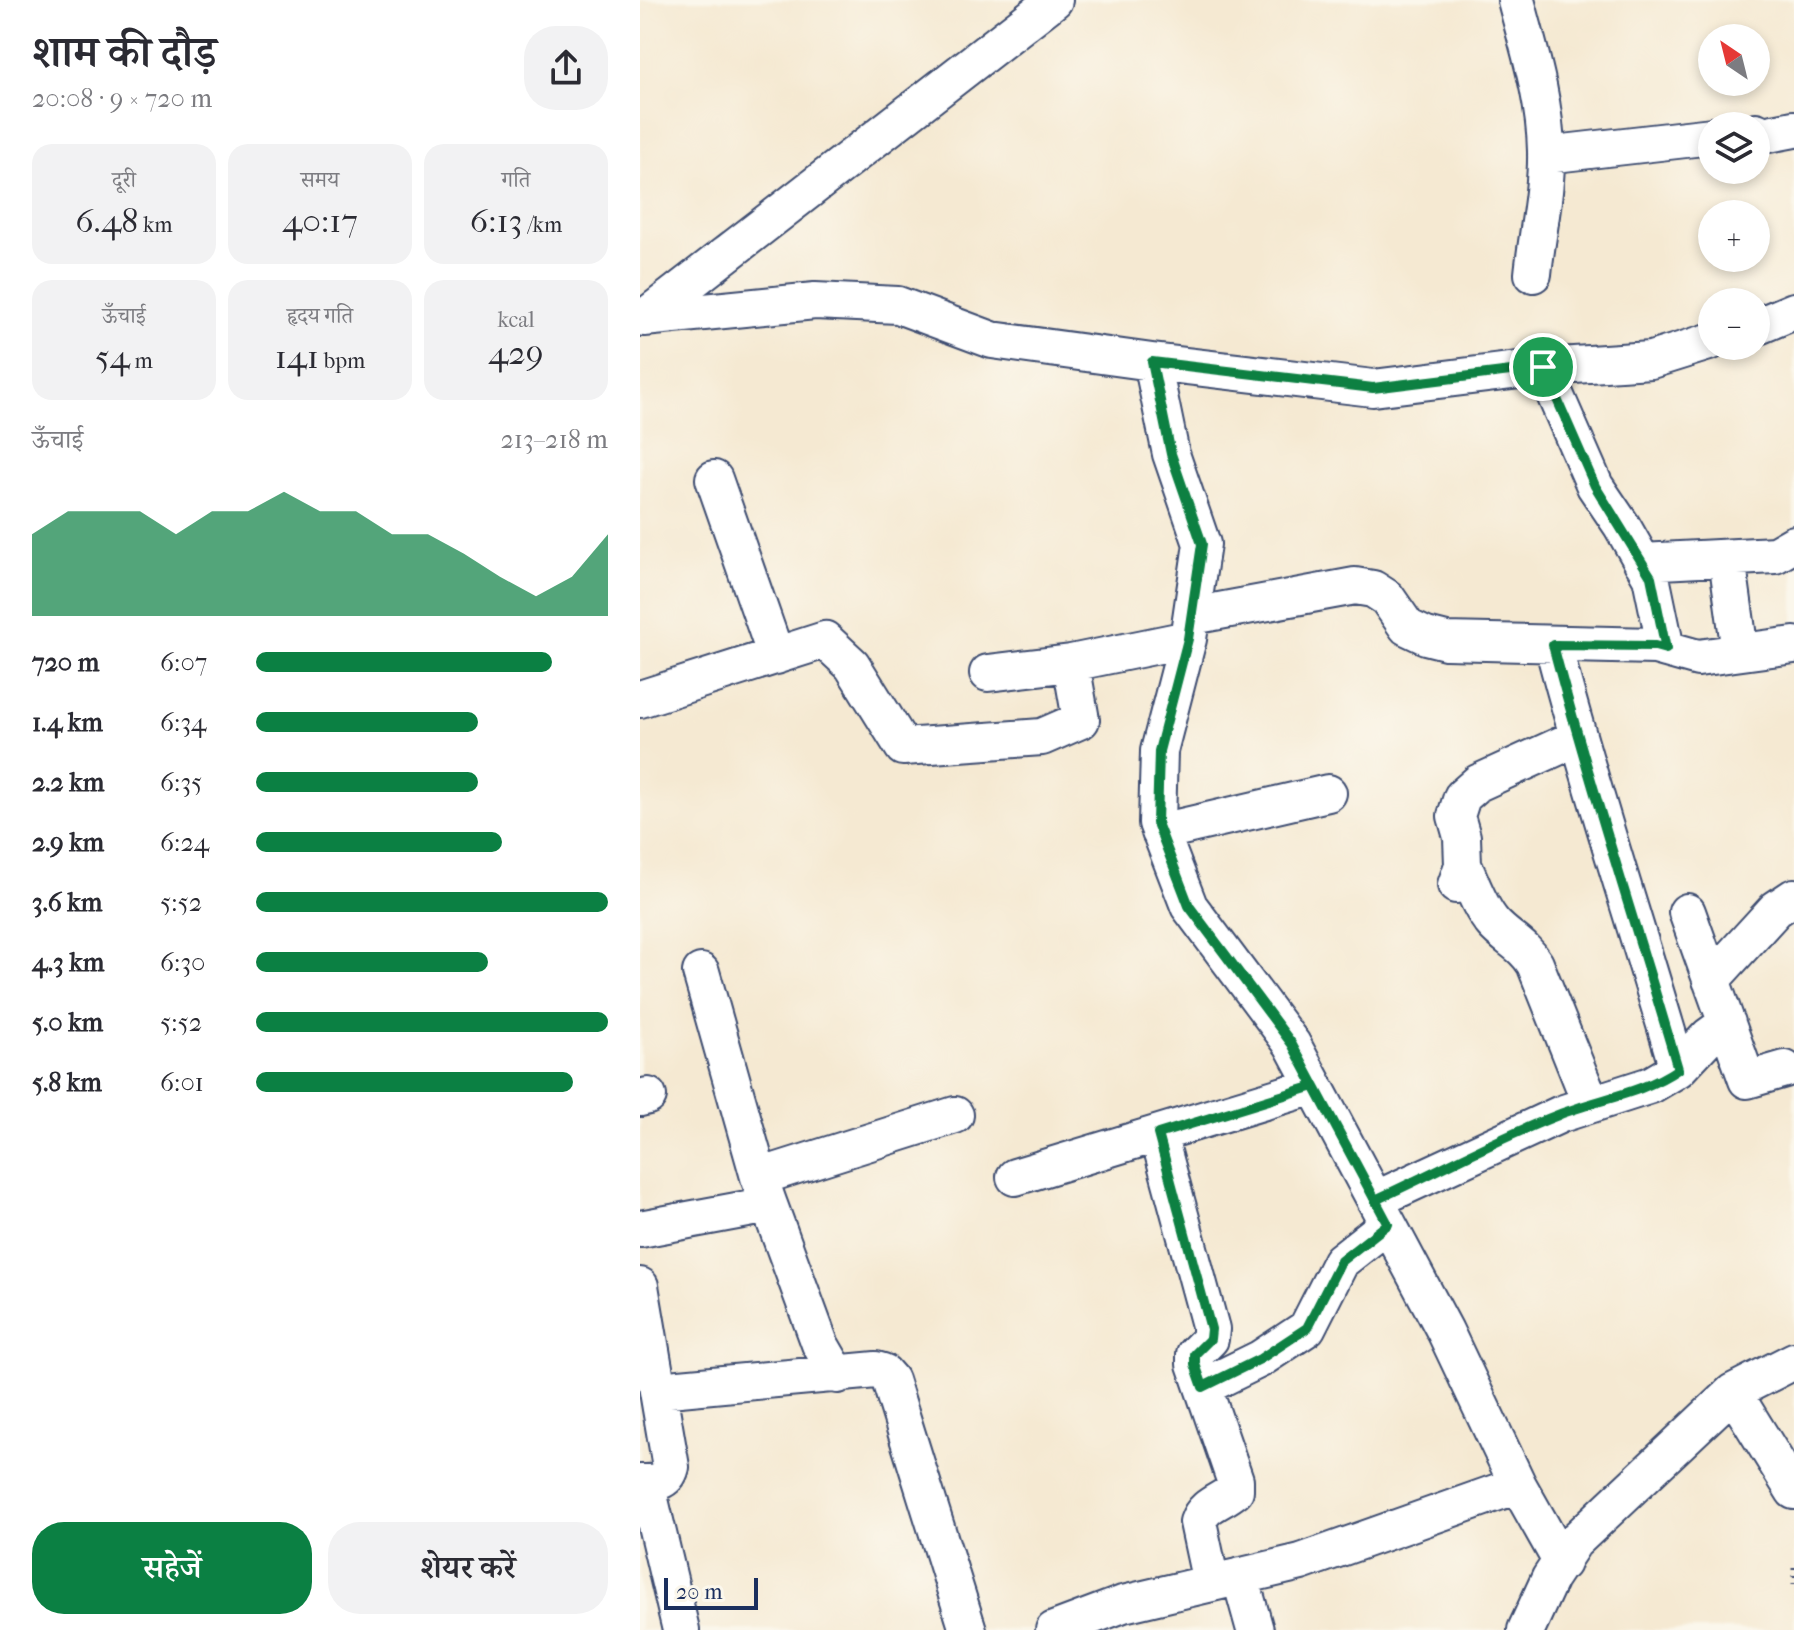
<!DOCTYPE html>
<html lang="hi">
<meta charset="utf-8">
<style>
:root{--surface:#fff;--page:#f2f2f3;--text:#2b2b33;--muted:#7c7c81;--accent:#0b8043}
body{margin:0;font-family:"IM FELL French Canon","Noto Serif Devanagari",serif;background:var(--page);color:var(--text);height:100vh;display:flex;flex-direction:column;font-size:30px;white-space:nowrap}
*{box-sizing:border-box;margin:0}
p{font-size:26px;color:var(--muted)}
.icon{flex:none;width:44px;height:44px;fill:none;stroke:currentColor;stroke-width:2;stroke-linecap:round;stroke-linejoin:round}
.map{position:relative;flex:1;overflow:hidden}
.drawer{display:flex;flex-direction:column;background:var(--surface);width:640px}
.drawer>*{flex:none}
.needle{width:52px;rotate:325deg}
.tools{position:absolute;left:1058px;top:24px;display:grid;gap:16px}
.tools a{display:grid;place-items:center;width:72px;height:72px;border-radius:50%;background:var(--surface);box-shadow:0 4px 12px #0003;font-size:40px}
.scale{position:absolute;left:24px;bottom:20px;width:94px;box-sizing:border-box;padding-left:8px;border:4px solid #1b2f5e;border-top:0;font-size:22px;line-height:28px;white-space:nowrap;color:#1b2f5e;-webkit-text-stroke:6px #fbf7ec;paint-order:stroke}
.pin{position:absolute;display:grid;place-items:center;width:68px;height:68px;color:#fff;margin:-34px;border:4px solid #fff;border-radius:50%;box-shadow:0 2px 8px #0007}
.round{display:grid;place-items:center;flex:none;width:84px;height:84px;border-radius:32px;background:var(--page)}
.head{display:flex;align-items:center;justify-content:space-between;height:136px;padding:0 32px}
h1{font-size:44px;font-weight:600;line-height:60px}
.figures{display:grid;grid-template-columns:repeat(3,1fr);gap:12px;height:136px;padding:8px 32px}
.figures div{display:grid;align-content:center;border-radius:20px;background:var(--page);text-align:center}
.figures b{font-size:34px;font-weight:600}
.figures small{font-size:22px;font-weight:400}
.figures p{font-size:22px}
.chart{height:224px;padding:16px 32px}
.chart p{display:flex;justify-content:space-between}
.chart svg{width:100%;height:144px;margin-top:8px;fill:var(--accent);opacity:.7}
.action{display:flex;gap:16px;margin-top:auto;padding:16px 32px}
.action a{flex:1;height:92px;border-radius:32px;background:var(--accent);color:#fff;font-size:32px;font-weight:600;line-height:92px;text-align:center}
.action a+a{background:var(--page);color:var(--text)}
ul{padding:0 32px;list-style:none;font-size:26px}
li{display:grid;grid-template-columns:128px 96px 1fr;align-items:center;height:60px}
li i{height:20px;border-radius:10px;background:var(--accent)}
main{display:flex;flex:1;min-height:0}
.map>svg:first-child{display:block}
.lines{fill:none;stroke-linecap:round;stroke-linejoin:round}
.minor-casing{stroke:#3c4b6f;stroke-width:40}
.path{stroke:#3c4b6f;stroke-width:5;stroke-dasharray:2 6;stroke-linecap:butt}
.minor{stroke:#fff;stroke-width:36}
.route-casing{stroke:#fff;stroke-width:16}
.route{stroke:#0b8043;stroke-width:10}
</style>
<main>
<section class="drawer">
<div class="head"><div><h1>शाम की दौड़</h1><p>20:08 · 9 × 720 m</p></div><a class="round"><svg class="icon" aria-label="share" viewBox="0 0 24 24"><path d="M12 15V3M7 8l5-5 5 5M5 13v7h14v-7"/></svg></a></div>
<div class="figures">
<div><p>दूरी</p><b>6.48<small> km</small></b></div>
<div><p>समय</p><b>40:17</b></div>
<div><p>गति</p><b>6:13<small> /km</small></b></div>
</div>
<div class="figures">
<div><p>ऊँचाई</p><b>54<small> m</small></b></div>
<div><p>हृदय गति</p><b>141<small> bpm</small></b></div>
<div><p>kcal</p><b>429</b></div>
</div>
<div class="chart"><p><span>ऊँचाई</span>213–218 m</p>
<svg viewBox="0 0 160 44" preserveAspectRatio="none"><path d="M0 44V19L10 12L20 12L30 12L40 19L50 12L60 12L70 6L80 12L90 12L100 19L110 19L120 25L130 32L140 38L150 32L160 19V44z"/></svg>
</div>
<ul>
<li><b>720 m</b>6:07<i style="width:84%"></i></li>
<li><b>1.4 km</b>6:34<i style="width:63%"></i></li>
<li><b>2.2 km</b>6:35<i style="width:63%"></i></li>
<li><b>2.9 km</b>6:24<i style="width:70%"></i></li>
<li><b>3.6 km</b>5:52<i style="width:100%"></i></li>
<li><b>4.3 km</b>6:30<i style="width:66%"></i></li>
<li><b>5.0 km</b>5:52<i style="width:100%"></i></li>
<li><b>5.8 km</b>6:01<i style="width:90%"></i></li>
</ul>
<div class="action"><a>सहेजें</a><a>शेयर करें</a></div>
</section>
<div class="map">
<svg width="1154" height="1630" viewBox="0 0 1154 1630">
<rect width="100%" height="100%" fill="#fbf7ec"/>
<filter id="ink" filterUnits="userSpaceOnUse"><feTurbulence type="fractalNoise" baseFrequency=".0125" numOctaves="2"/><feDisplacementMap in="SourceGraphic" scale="16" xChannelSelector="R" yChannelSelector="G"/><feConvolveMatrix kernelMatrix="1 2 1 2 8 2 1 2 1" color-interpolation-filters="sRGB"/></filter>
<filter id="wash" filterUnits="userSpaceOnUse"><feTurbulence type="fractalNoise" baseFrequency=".006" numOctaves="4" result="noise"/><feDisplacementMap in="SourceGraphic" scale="32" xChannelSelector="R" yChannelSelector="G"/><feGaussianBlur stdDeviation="1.8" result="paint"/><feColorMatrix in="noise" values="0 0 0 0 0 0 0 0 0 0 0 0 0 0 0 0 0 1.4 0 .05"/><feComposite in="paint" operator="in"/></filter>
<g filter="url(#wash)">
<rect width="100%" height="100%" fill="#f5e9d2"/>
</g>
<g filter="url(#ink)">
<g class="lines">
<defs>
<path id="minor" d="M 876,0 C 889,50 905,99 906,151 C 907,191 897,234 893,274
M 1116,131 L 1123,135 L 1154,129
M 906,155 L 1072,136
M 4,318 L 175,301 L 258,305 L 352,340 L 512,362 L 733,388 L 903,367 L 1011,360 L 1072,341
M 4,318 L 414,0
M 1116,327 L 1154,311
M 903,367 L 955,486 L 982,526 L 1011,577 L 1026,649
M 74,479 L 136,656
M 1087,558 L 1100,652
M 1002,562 L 1135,555 L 1154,544
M 552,616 L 715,586 L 733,589 L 747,598 L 767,627 L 786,636 L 806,641 L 1015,646 L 1058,658 L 1154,645
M 913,645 C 950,788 997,927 1038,1069
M 348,673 L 431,663 L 548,639
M 0,699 L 185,640 L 212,665 L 263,747 L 402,737 L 441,720 L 431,663
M 520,832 L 688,793
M 823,865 C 832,884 839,907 853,923 C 867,939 883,944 895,964 L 951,1104
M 816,885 L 823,865 L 822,837 L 816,816 L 822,797 L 838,783 L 937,738
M 1047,912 L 1107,1080 L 1145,1069
M 61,972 L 119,1177
M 1071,980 L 1136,909 L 1154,897
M 0,1098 L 8,1096
M 518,1134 L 571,1329 L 570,1339 L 555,1354 L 555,1364 L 595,1480 L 595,1490 C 581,1502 564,1504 558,1522 L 571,1583
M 375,1177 L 674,1086
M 735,1200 L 921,1114 L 1011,1085 L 1038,1069 L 1069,1036 L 1087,1023
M 129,1205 L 180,1344 L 198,1375
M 0,1229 L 129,1205 L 119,1177 L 315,1115
M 0,1286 L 31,1467 C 27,1483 15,1483 0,1483
M 563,1387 L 620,1359 L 667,1328 L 701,1261 L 748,1224
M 18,1390 L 236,1370 L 243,1372 L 250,1380 L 328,1630
M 1093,1392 L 1154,1491
M 6,1483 L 41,1630
M 878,1485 L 922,1563
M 600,1576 L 615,1630
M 414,1630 L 483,1604 L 661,1562 L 878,1485 L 805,1331 L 652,1044 L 549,906 L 517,823 L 519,751 L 548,639 L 562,544 L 531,454 L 512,362
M 886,1630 L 910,1578 L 934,1542 L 1093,1392 L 1154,1361"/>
</defs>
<use href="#minor" class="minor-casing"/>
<path class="path" d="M 1154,1567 L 1154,1584"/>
<use href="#minor" class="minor"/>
</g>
</g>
<g class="lines" filter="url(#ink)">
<defs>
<path id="route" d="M 903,367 L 733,388 L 512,362 L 531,454 L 562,544 L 548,639 L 519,751 L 517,823 L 549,906 L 652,1044 L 748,1224 L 701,1261 L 667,1328 L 620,1359 L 563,1387 L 555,1364 L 555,1354 L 570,1339 L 571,1329 L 518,1134 L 674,1086 L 735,1200 C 796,1172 856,1139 918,1115 C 958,1099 1002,1094 1038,1069 C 997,927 950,788 913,645 L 1015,646 L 1026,649 L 1011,577 L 955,486 L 903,367"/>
</defs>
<use href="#route" class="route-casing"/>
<use href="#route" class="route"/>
</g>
</svg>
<div class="tools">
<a><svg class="needle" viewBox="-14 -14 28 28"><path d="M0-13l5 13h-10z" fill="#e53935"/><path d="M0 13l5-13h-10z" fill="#7c7c81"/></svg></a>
<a><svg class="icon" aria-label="layers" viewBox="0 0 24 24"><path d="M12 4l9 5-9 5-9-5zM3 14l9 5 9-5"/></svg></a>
<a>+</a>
<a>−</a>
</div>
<div class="scale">20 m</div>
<div class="pin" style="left:903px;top:367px;background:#1e9e55"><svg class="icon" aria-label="arrive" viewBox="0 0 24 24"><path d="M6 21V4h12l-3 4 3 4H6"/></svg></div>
</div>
</main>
